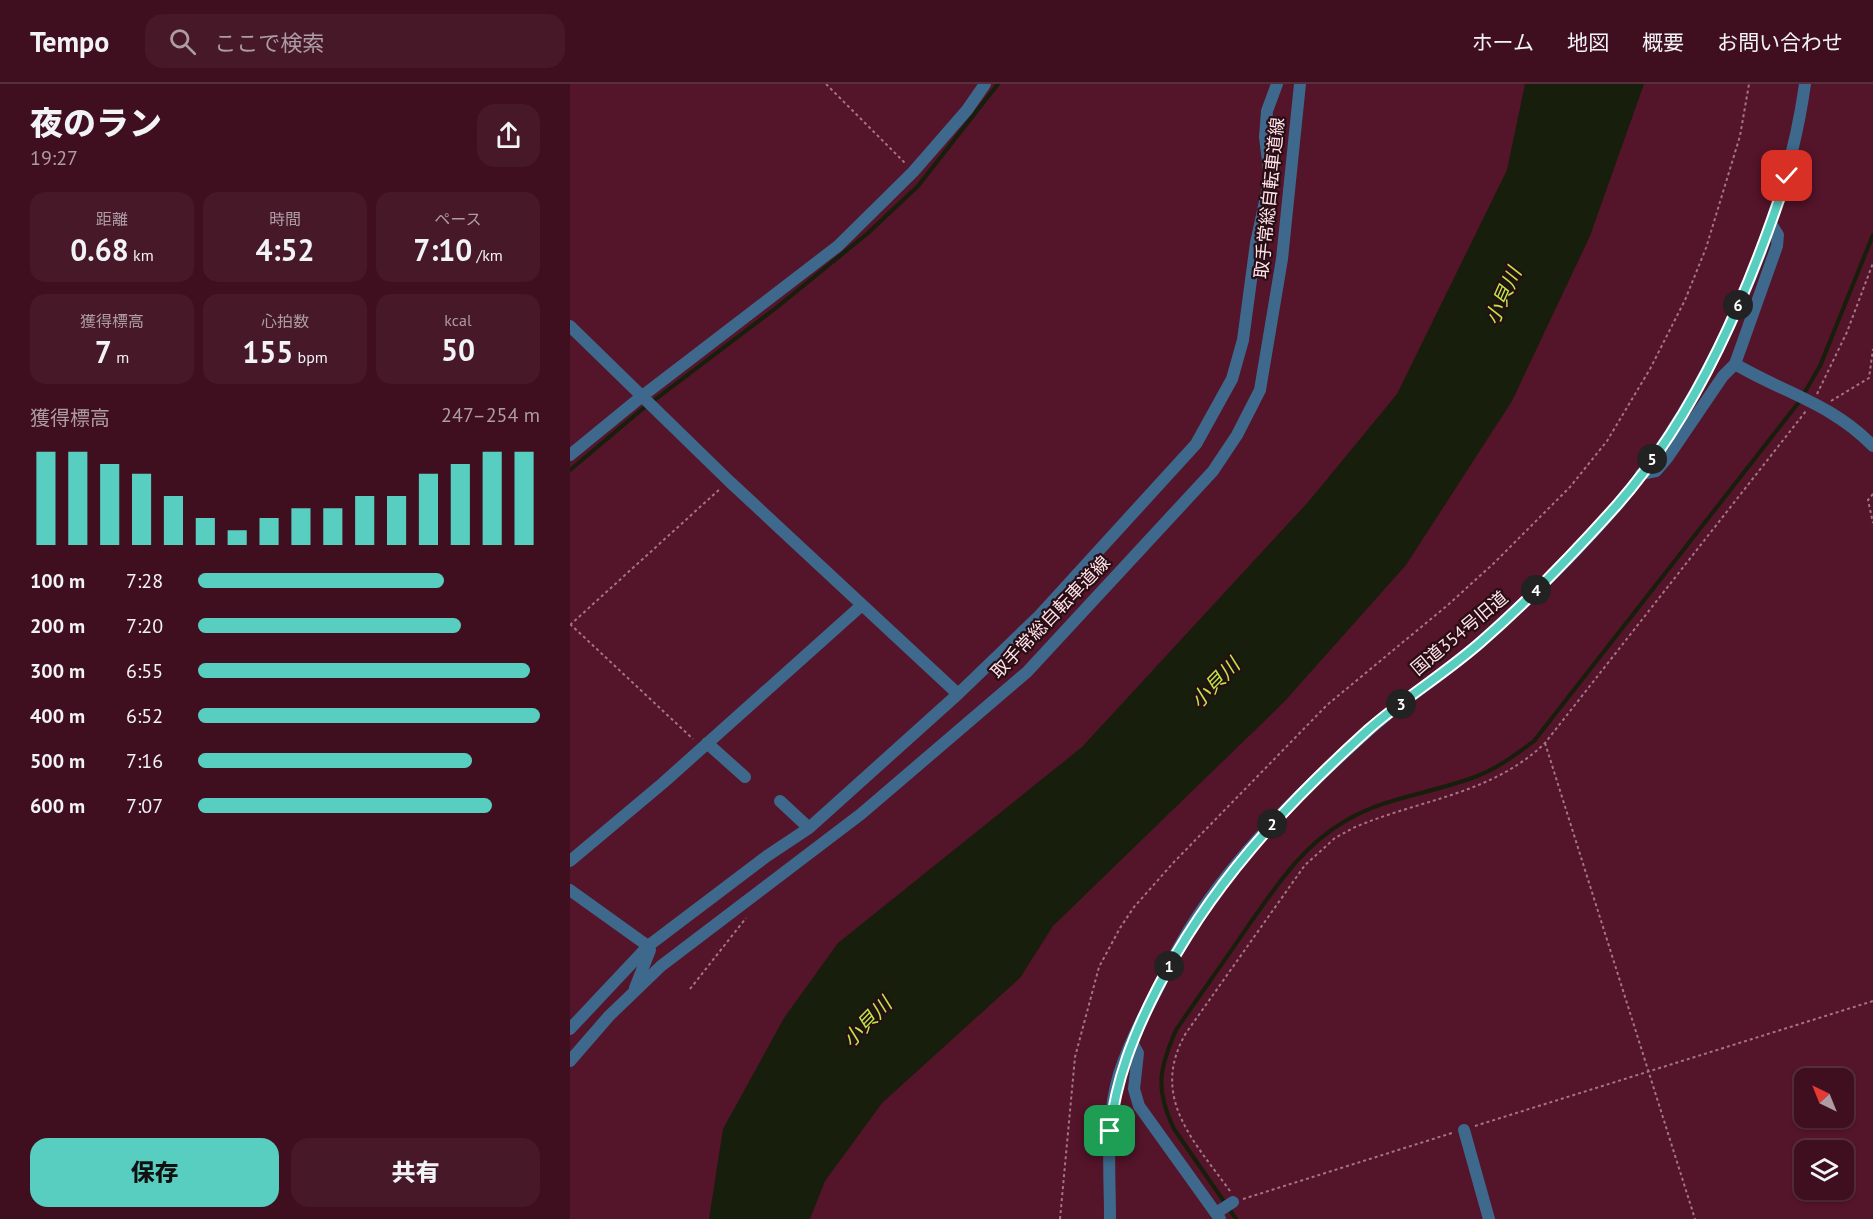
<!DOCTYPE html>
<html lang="ja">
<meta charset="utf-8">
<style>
:root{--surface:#3f0f1f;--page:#461828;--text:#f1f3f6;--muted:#ad9ca4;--line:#582f3d;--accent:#58cec0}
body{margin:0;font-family:"PT Sans","Noto Sans JP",sans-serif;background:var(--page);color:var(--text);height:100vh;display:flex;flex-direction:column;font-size:22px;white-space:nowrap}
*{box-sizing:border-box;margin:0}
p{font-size:20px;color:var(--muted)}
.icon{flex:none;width:33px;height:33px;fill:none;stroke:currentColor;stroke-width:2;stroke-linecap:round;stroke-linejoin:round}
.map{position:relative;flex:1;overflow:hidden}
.sheet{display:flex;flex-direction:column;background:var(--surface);width:570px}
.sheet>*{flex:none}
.needle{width:39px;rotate:317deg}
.tools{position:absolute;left:1224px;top:984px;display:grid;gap:12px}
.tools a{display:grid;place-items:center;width:60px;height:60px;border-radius:12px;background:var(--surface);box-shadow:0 2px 4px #0004,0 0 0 2px var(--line);font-size:30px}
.pin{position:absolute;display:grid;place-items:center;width:51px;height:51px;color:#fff;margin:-26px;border-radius:12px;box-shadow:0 3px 9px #0006}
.km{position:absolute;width:30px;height:30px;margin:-15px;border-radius:50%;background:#222;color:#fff;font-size:16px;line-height:30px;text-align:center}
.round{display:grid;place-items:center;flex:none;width:63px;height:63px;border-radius:18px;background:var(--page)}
.summary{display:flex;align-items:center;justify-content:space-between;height:102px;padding:0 30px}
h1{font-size:33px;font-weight:800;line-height:45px}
.stats{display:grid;grid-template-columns:repeat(3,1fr);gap:9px;height:102px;padding:6px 30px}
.stats div{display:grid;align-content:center;border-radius:15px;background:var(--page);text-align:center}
.stats b{font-size:30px;font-weight:800}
.stats small{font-size:16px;font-weight:400}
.stats p{font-size:16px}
.chart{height:168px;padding:12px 30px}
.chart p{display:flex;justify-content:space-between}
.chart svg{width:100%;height:108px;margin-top:6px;stroke:var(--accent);stroke-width:6}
.cta{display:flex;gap:12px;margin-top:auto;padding:12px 30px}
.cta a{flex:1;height:69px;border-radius:18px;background:var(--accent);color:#111;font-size:24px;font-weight:800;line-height:69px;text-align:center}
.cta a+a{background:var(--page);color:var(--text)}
ul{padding:0 30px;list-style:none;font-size:20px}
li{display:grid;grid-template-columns:96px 72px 1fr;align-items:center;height:45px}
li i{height:15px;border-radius:8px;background:var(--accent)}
header{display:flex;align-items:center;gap:36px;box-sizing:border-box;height:84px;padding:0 30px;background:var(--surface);border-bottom:2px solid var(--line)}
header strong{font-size:28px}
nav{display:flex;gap:33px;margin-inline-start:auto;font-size:21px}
.search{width:420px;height:54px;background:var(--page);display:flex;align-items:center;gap:15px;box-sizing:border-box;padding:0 21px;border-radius:18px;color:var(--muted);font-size:22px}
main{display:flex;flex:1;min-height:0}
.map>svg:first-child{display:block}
.water{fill:#171e0c}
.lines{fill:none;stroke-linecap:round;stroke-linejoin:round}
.stream{stroke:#171e0c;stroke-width:4}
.path{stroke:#a47683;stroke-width:2;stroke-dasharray:3 3;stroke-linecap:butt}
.minor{stroke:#3e698c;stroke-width:12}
.route-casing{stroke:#fff;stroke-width:12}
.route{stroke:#58cec0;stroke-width:8}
.labels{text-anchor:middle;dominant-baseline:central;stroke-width:4.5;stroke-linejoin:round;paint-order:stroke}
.street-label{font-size:18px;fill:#fde3e8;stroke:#290d15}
.water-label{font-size:20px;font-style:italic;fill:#b9eb44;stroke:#290d15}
</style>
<header>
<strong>Tempo</strong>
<div class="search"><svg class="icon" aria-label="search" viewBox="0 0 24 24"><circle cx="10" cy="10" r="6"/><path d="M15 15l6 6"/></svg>ここで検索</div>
<nav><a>ホーム</a><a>地図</a><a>概要</a><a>お問い合わせ</a></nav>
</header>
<main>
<section class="sheet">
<div class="summary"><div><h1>夜のラン</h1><p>19:27</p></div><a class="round"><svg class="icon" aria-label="share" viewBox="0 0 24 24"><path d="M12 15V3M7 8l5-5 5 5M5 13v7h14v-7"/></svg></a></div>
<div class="stats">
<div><p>距離</p><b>0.68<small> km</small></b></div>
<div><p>時間</p><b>4:52</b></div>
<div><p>ペース</p><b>7:10<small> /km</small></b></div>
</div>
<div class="stats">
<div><p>獲得標高</p><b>7<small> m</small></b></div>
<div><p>心拍数</p><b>155<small> bpm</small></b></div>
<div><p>kcal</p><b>50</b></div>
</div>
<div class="chart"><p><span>獲得標高</span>247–254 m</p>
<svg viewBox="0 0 160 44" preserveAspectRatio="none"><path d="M5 44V6M15 44V6M25 44V11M35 44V15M45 44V24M55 44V33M65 44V38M75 44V33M85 44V29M95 44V29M105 44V24M115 44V24M125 44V15M135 44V11M145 44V6M155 44V6"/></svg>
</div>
<ul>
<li><b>100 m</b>7:28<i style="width:72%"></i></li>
<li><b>200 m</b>7:20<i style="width:77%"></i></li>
<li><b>300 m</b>6:55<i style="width:97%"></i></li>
<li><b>400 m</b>6:52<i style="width:100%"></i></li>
<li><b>500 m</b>7:16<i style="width:80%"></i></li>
<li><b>600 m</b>7:07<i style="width:86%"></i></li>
</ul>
<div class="cta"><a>保存</a><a>共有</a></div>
</section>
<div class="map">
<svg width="1303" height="1135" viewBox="0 0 1303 1135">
<rect width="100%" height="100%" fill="#541429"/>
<path class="water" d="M 955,0 L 1074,0 L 1020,152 L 942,317 L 836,481 L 714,618 L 483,842 L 450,894 L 312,1019 L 255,1097 L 240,1135 L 139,1135 L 153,1045 L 214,934 L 268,859 L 512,663 L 739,417 L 827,310 L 937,86 Z"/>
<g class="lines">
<path class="stream" d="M 0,386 L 70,327 L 206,224 L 298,149 L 348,102 L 428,0
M 666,1135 L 604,1045 C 585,1005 589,985 606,946 C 629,912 653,879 676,845 C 705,804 732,761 777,736 C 814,714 861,709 902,694 C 925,686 944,672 964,657 L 1229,318 L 1250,282 L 1303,151"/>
<path class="path" d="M 256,0 L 335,79
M 1247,310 L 1277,248 L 1303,179
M 1261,317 L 1299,294 L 1303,265
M 1303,410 L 1298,416 L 1303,439
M 0,540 L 123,655
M 0,541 L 151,404
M 975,659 L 1125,1135
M 120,905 L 176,834
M 905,1042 L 1303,917
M 660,1107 C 624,1057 579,1013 616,949 L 735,781 L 765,754 L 783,744 C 850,715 921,711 975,659 L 1236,327
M 673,1115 L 882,1049
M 490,1135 L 505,973 L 529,883 L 550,844 L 564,823 L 604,778 L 757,621 L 879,520 L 924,479 L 1000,403 L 1037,357 L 1080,285 L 1115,216 L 1136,164 L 1170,52 L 1179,0"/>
<path class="minor" d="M 1201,140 L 1208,151 L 1207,162 L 1165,280 C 1214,309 1261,319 1303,362
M 0,242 L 159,397 L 388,610
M 0,371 L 71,313 L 268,162 L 343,88 L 397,26 L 415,0
M 1071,390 L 1086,387 L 1098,373 L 1153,292 L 1165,280
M 137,659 L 175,693
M 210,717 L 239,744
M 0,777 L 93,699 L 292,521
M 0,806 L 78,862 L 80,866 L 65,904
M 0,945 L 78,862 L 197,772 L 239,744 L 388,610 L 469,532 L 626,360 L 662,295 L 673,256 L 686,159 L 700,94 L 695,53 L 697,27 L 707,0
M 562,958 L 568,969 L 564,1005 L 569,1022 L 650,1135
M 0,977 L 39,932 L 91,882 L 291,730 L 457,588 L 643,387 L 667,351 L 690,306 L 712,175 L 730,0
M 894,1046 L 919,1135
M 646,1129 L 663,1118
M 540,1135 C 540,1087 535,1037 549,990 C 558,962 572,934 586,908 C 597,886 608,863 622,841 C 668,768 734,705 798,647 C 834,614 876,589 912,557 C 960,514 1007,468 1049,419 C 1139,313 1216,137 1235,0"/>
</g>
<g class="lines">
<defs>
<path id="route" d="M 540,1047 C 546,995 563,952 587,905 C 639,803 713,723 798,646 C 834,614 876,589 912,557 C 960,515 1005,468 1047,421 C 1128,329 1179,207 1217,92"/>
</defs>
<use href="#route" class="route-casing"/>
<use href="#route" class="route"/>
</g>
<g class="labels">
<g class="street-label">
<text transform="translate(699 114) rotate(-84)">取手常総自転車道線</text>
<text transform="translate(480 533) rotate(-46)">取手常総自転車道線</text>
<text transform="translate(889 549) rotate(-40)">国道354号旧道</text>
</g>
<g class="water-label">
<text transform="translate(933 212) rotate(-66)">小貝川</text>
<text transform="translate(645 599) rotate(-46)">小貝川</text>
<text transform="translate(297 938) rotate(-46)">小貝川</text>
</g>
</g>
</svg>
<div class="tools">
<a><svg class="needle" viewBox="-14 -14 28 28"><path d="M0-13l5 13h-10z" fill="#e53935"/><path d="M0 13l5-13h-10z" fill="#ad9ca4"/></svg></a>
<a><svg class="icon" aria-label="layers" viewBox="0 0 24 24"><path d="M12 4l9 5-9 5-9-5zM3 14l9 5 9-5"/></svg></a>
</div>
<div class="pin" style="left:540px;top:1047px;background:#1e9e55"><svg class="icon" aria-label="arrive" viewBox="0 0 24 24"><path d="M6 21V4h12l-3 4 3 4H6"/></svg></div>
<div class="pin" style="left:1217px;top:92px;background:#d93025"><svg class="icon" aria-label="check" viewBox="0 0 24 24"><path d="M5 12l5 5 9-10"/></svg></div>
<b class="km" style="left:599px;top:882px">1</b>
<b class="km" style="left:702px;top:740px">2</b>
<b class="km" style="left:831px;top:620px">3</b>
<b class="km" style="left:966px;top:506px">4</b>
<b class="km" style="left:1082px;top:375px">5</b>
<b class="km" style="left:1168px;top:221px">6</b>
</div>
</main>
